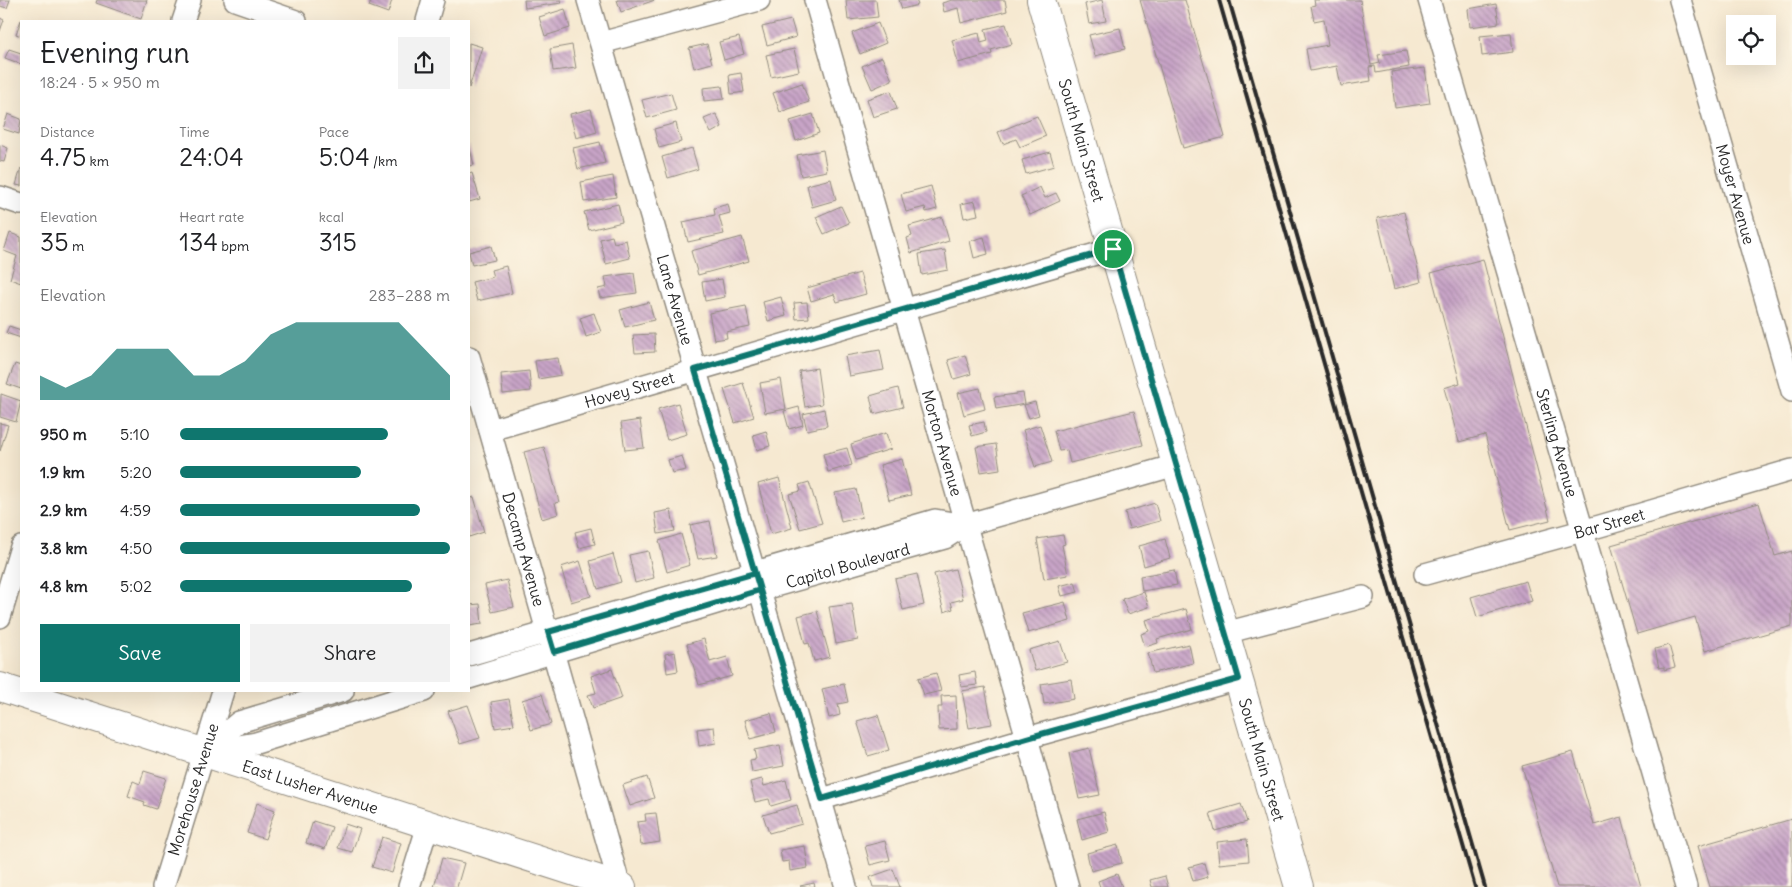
<!DOCTYPE html>
<meta charset="utf-8">
<style>
:root{--surface:#fff;--page:#f2f2f2;--text:#202124;--muted:#757577;--accent:#0f766e}
body{margin:0;font-family:Delius,sans-serif;background:var(--page);color:var(--text);height:100vh;display:flex;flex-direction:column;font-size:19px;white-space:nowrap}
*{box-sizing:border-box;margin:0}
p{font-size:16px;color:var(--muted)}
.icon{flex:none;width:28px;height:28px;fill:none;stroke:currentColor;stroke-width:2;stroke-linecap:round;stroke-linejoin:round}
.map{position:relative;flex:1;overflow:hidden}
.drawer{position:absolute;left:20px;top:20px;width:450px;height:672px;display:flex;flex-direction:column;background:var(--surface);border-radius:0px;box-shadow:0 5px 20px #0002}
.drawer>*{flex:none}
.tools{position:absolute;left:1726px;top:15px;display:grid;gap:10px}
.tools a{display:grid;place-items:center;width:50px;height:50px;border-radius:0px;background:var(--surface);box-shadow:0 5px 20px #0002;font-size:25px}
.pin{position:absolute;display:grid;place-items:center;width:42px;height:42px;color:#fff;margin:-21px;border:2px solid #fff;border-radius:50%;box-shadow:0 1px 5px #0007}
.round{display:grid;place-items:center;flex:none;width:52px;height:52px;border-radius:0px;background:var(--page)}
.overview{display:flex;align-items:center;justify-content:space-between;height:85px;padding:0 20px}
h1{font-size:28px;font-weight:600;line-height:38px}
.stats{display:grid;grid-template-columns:repeat(3,1fr);gap:8px;height:85px;padding:5px 20px}
.stats div{display:grid;align-content:center}
.stats b{font-size:25px;font-weight:600}
.stats small{font-size:14px;font-weight:400}
.stats p{font-size:14px}
.chart{height:140px;padding:10px 20px}
.chart p{display:flex;justify-content:space-between}
.chart svg{width:100%;height:90px;margin-top:5px;fill:var(--accent);opacity:.7}
.primary-button{display:flex;gap:10px;margin-top:auto;padding:10px 20px}
.primary-button a{flex:1;height:58px;border-radius:0px;background:var(--accent);color:#fff;font-size:20px;font-weight:600;line-height:58px;text-align:center}
.primary-button a+a{background:var(--page);color:var(--text)}
ul{padding:0 20px;list-style:none;font-size:16px}
li{display:grid;grid-template-columns:80px 60px 1fr;align-items:center;height:38px}
li i{height:12px;border-radius:6px;background:var(--accent)}
.map>svg:first-child{display:block}
.building{fill:url(#building-back-hatch)}
.lines{fill:none;stroke-linecap:round;stroke-linejoin:round}
.minor-casing{stroke:#908a7e;stroke-width:24}
.major-casing{stroke:#908a7e;stroke-width:30}
.minor{stroke:#fff;stroke-width:21}
.major{stroke:#fff;stroke-width:28}
.rail{stroke:#2b2b2b;stroke-width:4}
.route-casing{stroke:#fff;stroke-width:10}
.route{stroke:#0f766e;stroke-width:6}
.labels{text-anchor:middle;dominant-baseline:central;stroke-width:4;stroke-linejoin:round;paint-order:stroke}
.street-label{font-size:16px;fill:#2b2b2b;stroke:#fcf5e5}
</style>
<div class="map">
<svg width="1792" height="887" viewBox="0 0 1792 887">
<defs>
<pattern id="building-back-hatch" width="6" height="6" patternUnits="userSpaceOnUse" patternTransform="scale(1.25)"><rect width="6" height="6" fill="#c8a4c7"/><path d="M-1 5l2 2M0 0l6 6M5-1l2 2" fill="none" stroke="#a386a2"/></pattern>
</defs>
<rect width="100%" height="100%" fill="#fcf5e5"/>
<filter id="ink" filterUnits="userSpaceOnUse"><feTurbulence type="fractalNoise" baseFrequency=".02" numOctaves="2"/><feDisplacementMap in="SourceGraphic" scale="10" xChannelSelector="R" yChannelSelector="G"/><feConvolveMatrix kernelMatrix="1 2 1 2 8 2 1 2 1" color-interpolation-filters="sRGB"/></filter>
<filter id="wash" filterUnits="userSpaceOnUse"><feTurbulence type="fractalNoise" baseFrequency=".0096" numOctaves="4" result="noise"/><feDisplacementMap in="SourceGraphic" scale="20" xChannelSelector="R" yChannelSelector="G"/><feGaussianBlur stdDeviation="1.12" result="paint"/><feColorMatrix in="noise" values="0 0 0 0 0 0 0 0 0 0 0 0 0 0 0 0 0 1.4 0 .05"/><feComposite in="paint" operator="in"/></filter>
<g filter="url(#wash)">
<rect width="100%" height="100%" fill="#f6e9d1"/>
<g id="blocks">
<path class="building" d="M 0,0 L 10,0 L 7,8 L 0,6 Z
M 97,0 L 147,0 L 141,19 L 96,3 Z
M 371,0 L 392,0 L 388,13 L 369,6 Z
M 524,0 L 561,0 L 562,3 L 525,8 Z
M 617,0 L 655,0 L 621,12 Z
M 846,0 L 876,0 L 878,17 L 848,20 Z
M 899,0 L 916,0 L 918,5 L 902,9 Z
M 952,0 L 1005,0 L 1007,11 L 961,23 L 958,8 L 944,12 L 942,3 Z
M 1102,0 L 1106,21 L 1089,24 L 1085,4 Z
M 1140,0 L 1185,0 L 1225,137 L 1183,148 Z
M 1314,0 L 1360,0 L 1371,65 L 1380,63 L 1378,55 L 1406,51 L 1409,67 L 1376,73 L 1375,66 L 1369,67 L 1371,81 L 1341,86 L 1337,66 L 1310,71 L 1306,49 L 1328,45 L 1324,19 L 1314,21 L 1311,6 L 1315,5 Z
M 1496,4 L 1499,23 L 1470,27 L 1468,9 Z
M 565,9 L 570,28 L 545,36 L 539,17 Z
M 0,18 L 4,20 L 0,31 Z
M 21,20 L 27,21 L 21,21 L 21,36 L 16,34 Z
M 791,20 L 796,37 L 767,45 L 762,27 Z
M 878,23 L 886,43 L 860,54 L 852,33 Z
M 1006,24 L 1012,44 L 991,50 L 992,54 L 958,63 L 952,40 L 979,33 L 981,43 L 988,41 L 985,29 Z
M 1120,28 L 1125,49 L 1095,56 L 1089,35 Z
M 1511,33 L 1513,52 L 1482,56 L 1480,36 Z
M 739,37 L 744,54 L 724,60 L 719,42 Z
M 469,43 L 482,47 L 469,88 Z
M 707,44 L 712,63 L 694,68 L 689,48 Z
M 572,45 L 576,68 L 553,71 L 550,49 Z
M 9,49 L 21,53 L 21,64 L 5,58 Z
M 794,49 L 799,71 L 771,77 L 766,55 Z
M 882,57 L 892,80 L 872,89 L 862,66 Z
M 1425,68 L 1430,103 L 1395,108 L 1391,72 Z
M 741,73 L 744,92 L 731,94 L 729,75 Z
M 802,83 L 809,102 L 780,112 L 773,93 Z
M 722,86 L 724,99 L 704,101 L 703,88 Z
M 891,91 L 897,109 L 873,117 L 867,99 Z
M 671,93 L 676,110 L 647,118 L 642,100 Z
M 591,109 L 597,132 L 576,138 L 570,114 Z
M 8,114 L 21,119 L 19,134 L 3,129 Z
M 716,114 L 722,127 L 711,133 L 704,119 Z
M 813,114 L 819,133 L 796,141 L 790,121 Z
M 1037,116 L 1046,136 L 1020,147 L 1016,139 L 1003,144 L 998,132 Z
M 676,123 L 681,142 L 659,148 L 654,129 Z
M 600,142 L 605,163 L 578,169 L 573,148 Z
M 0,145 L 8,148 L 4,162 L 0,161 Z
M 469,145 L 474,165 L 469,166 Z
M 692,148 L 698,169 L 668,178 L 662,157 Z
M 823,150 L 827,171 L 801,176 L 797,155 Z
M 1050,152 L 1054,166 L 1026,174 L 1022,160 Z
M 21,168 L 21,186 L 16,185 Z
M 472,173 L 480,199 L 469,202 L 469,174 Z
M 613,176 L 616,197 L 584,202 L 581,182 Z
M 831,179 L 836,200 L 812,207 L 807,185 Z
M 931,186 L 937,209 L 926,212 L 925,207 L 906,212 L 901,194 Z
M 1040,187 L 1045,198 L 1056,193 L 1060,201 L 1030,215 L 1021,196 Z
M 975,201 L 978,215 L 964,218 L 961,204 Z
M 618,204 L 622,222 L 589,230 L 584,212 Z
M 728,204 L 730,213 L 719,216 L 724,234 L 688,242 L 683,222 L 715,215 L 714,208 Z
M 841,206 L 849,223 L 824,234 L 816,217 Z
M 1404,212 L 1421,282 L 1394,289 L 1377,218 Z
M 942,217 L 949,241 L 911,253 L 907,238 L 912,236 L 909,226 Z
M 10,233 L 21,237 L 21,283 L 10,279 L 17,256 L 4,251 Z
M 612,236 L 614,243 L 626,240 L 630,258 L 606,264 L 600,239 Z
M 742,237 L 749,261 L 698,275 L 691,251 Z
M 984,237 L 988,254 L 974,258 L 970,241 Z
M 491,246 L 495,260 L 472,265 L 469,252 Z
M 945,250 L 948,270 L 922,275 L 919,254 Z
M 1483,259 L 1550,520 L 1510,530 L 1485,435 L 1459,442 L 1444,388 L 1460,383 L 1431,273 Z
M 506,266 L 512,293 L 477,301 L 472,282 L 493,277 L 491,270 Z
M 634,273 L 637,293 L 600,298 L 598,289 L 607,287 L 605,277 Z
M 860,273 L 866,294 L 837,302 L 834,294 L 811,301 L 807,288 Z
M 722,279 L 725,297 L 705,301 L 702,282 Z
M 781,297 L 786,316 L 768,321 L 763,302 Z
M 649,302 L 654,320 L 625,327 L 620,310 Z
M 807,302 L 809,318 L 796,319 L 794,303 Z
M 746,306 L 750,327 L 726,332 L 727,338 L 714,340 L 709,313 Z
M 594,313 L 601,332 L 586,337 L 580,318 Z
M 9,326 L 21,330 L 21,338 L 6,333 Z
M 654,334 L 655,352 L 635,353 L 633,335 Z
M 880,350 L 884,370 L 849,376 L 845,356 Z
M 965,355 L 971,374 L 954,379 L 948,360 Z
M 558,358 L 561,375 L 538,379 L 535,361 Z
M 15,364 L 21,366 L 21,389 L 7,384 Z
M 817,368 L 822,404 L 805,407 L 799,371 Z
M 529,371 L 531,391 L 503,394 L 501,374 Z
M 781,379 L 786,409 L 765,413 L 760,383 Z
M 743,383 L 754,417 L 735,423 L 724,389 Z
M 898,388 L 903,407 L 874,414 L 870,396 Z
M 980,388 L 985,409 L 964,415 L 958,393 Z
M 1023,393 L 1025,404 L 996,409 L 994,397 Z
M 1,394 L 21,401 L 16,422 L 0,417 Z
M 1035,402 L 1039,415 L 1029,418 L 1024,405 Z
M 678,403 L 687,434 L 667,440 L 658,409 Z
M 799,407 L 803,425 L 789,429 L 784,411 Z
M 824,409 L 827,426 L 807,430 L 803,414 Z
M 1134,411 L 1143,445 L 1070,463 L 1067,450 L 1059,451 L 1054,431 Z
M 640,420 L 644,448 L 625,450 L 621,423 Z
M 984,422 L 986,432 L 972,436 L 969,425 Z
M 0,423 L 8,425 L 0,451 Z
M 1040,425 L 1052,462 L 1035,467 L 1023,430 Z
M 766,431 L 770,446 L 757,450 L 753,435 Z
M 886,433 L 891,449 L 856,460 L 851,444 Z
M 996,444 L 1000,469 L 981,472 L 976,447 Z
M 544,447 L 559,502 L 555,503 L 558,514 L 542,519 L 524,452 Z
M 847,448 L 852,465 L 828,472 L 823,454 Z
M 682,456 L 686,470 L 672,473 L 668,460 Z
M 902,459 L 911,495 L 889,500 L 880,465 Z
M 779,478 L 792,528 L 771,534 L 758,484 Z
M 809,482 L 822,523 L 800,529 L 789,494 L 801,491 L 799,485 Z
M 856,489 L 862,517 L 841,522 L 835,493 Z
M 474,497 L 484,532 L 469,537 L 469,499 Z
M 1155,503 L 1160,521 L 1129,529 L 1125,512 Z
M 1759,503 L 1775,556 L 1792,551 L 1792,626 L 1705,651 L 1695,617 L 1637,634 L 1611,545 Z
M 671,510 L 675,531 L 658,534 L 655,513 Z
M 710,521 L 717,556 L 698,559 L 690,525 Z
M 591,528 L 595,544 L 579,548 L 575,532 Z
M 681,534 L 690,565 L 667,572 L 659,541 Z
M 1063,535 L 1065,544 L 1062,545 L 1068,575 L 1044,579 L 1037,539 Z
M 1165,539 L 1170,558 L 1144,566 L 1139,546 Z
M 648,551 L 654,578 L 635,583 L 629,555 Z
M 613,554 L 621,582 L 598,589 L 590,561 Z
M 580,561 L 591,596 L 571,602 L 561,567 Z
M 955,569 L 963,599 L 951,602 L 953,609 L 944,612 L 934,574 Z
M 1174,570 L 1177,585 L 1142,591 L 1140,576 Z
M 917,574 L 924,605 L 903,610 L 895,579 Z
M 507,580 L 514,607 L 492,612 L 485,585 Z
M 1526,581 L 1532,601 L 1477,617 L 1471,597 Z
M 1075,582 L 1078,592 L 1062,596 L 1059,586 Z
M 1144,592 L 1149,607 L 1128,614 L 1122,599 Z
M 1065,602 L 1070,621 L 1028,633 L 1022,613 Z
M 480,604 L 482,624 L 469,626 L 469,605 Z
M 852,604 L 858,640 L 836,644 L 829,607 Z
M 1186,609 L 1192,629 L 1157,639 L 1158,643 L 1145,647 L 1141,634 L 1149,631 L 1146,620 Z
M 817,611 L 830,657 L 814,661 L 809,643 L 805,644 L 798,616 Z
M 704,639 L 710,662 L 727,657 L 732,676 L 699,685 L 687,644 Z
M 1060,641 L 1067,662 L 1035,671 L 1029,650 Z
M 1189,644 L 1193,663 L 1153,673 L 1148,653 Z
M 1669,645 L 1675,667 L 1664,670 L 1664,667 L 1659,668 L 1655,649 Z
M 675,652 L 678,671 L 667,673 L 665,654 Z
M 612,669 L 622,698 L 593,708 L 588,695 L 596,693 L 591,676 Z
M 975,672 L 977,685 L 961,687 L 959,675 Z
M 936,673 L 941,691 L 924,695 L 918,678 Z
M 1071,679 L 1074,699 L 1044,704 L 1041,684 Z
M 844,684 L 848,702 L 838,704 L 840,715 L 829,718 L 822,689 Z
M 985,687 L 992,724 L 969,728 L 962,691 Z
M 542,694 L 551,724 L 531,730 L 522,700 Z
M 956,695 L 957,729 L 939,730 L 938,707 L 942,707 L 941,696 Z
M 509,699 L 514,725 L 495,728 L 491,702 Z
M 468,705 L 480,738 L 460,744 L 448,711 Z
M 771,713 L 776,732 L 750,739 L 745,720 Z
M 878,715 L 889,750 L 868,756 L 857,721 Z
M 714,727 L 716,743 L 699,746 L 697,729 Z
M 780,745 L 784,766 L 752,772 L 750,760 L 756,759 L 754,750 Z
M 1089,748 L 1100,795 L 1079,799 L 1069,753 Z
M 1573,752 L 1594,825 L 1622,817 L 1641,887 L 1557,887 L 1522,766 Z
M 144,771 L 166,778 L 156,809 L 144,805 L 145,802 L 128,796 L 133,781 L 140,784 Z
M 647,777 L 654,798 L 630,806 L 623,785 Z
M 762,779 L 764,786 L 786,780 L 791,800 L 771,806 L 769,799 L 755,802 L 750,782 Z
M 257,803 L 275,810 L 265,839 L 247,833 Z
M 1241,804 L 1247,822 L 1215,831 L 1210,813 Z
M 797,805 L 802,824 L 769,833 L 763,815 Z
M 1104,812 L 1109,832 L 1082,840 L 1077,819 Z
M 656,813 L 660,842 L 641,845 L 637,822 L 646,821 L 645,814 Z
M 1792,819 L 1792,887 L 1710,887 L 1698,846 Z
M 313,821 L 332,827 L 325,849 L 306,843 Z
M 345,824 L 360,829 L 352,852 L 338,848 Z
M 382,837 L 401,843 L 392,873 L 372,867 Z
M 1247,839 L 1249,861 L 1219,864 L 1217,842 Z
M 885,841 L 890,860 L 870,865 L 865,846 Z
M 1118,845 L 1122,863 L 1091,871 L 1087,853 Z
M 805,846 L 808,868 L 790,871 L 789,861 L 782,862 L 780,850 Z
M 442,858 L 464,863 L 457,887 L 434,887 Z
M 1204,863 L 1208,877 L 1193,881 L 1189,867 Z
M 893,869 L 900,887 L 873,887 L 870,877 Z
M 1117,874 L 1122,887 L 1100,887 L 1098,881 Z
M 1165,876 L 1168,887 L 1152,887 L 1150,880 Z
M 814,883 L 815,887 L 801,887 L 800,886 Z"/>
</g>
</g>
<g filter="url(#ink)">
<use href="#blocks" fill-opacity="0" stroke="#908a7e" stroke-width="1"/>
<g class="lines">
<defs>
<g id="minor">
<path d="M 235,0 L 296,21"/>
<path id="s1" d="M 588,0 L 846,887"/>
<path id="s2" d="M 815,0 L 1027,738 L 1068,887"/>
<path id="s3" d="M 1429,0 L 1686,887"/>
<path id="s4" d="M 1680,0 L 1792,391"/>
<path d="M 183,21 L 190,0"/>
<path d="M 427,21 L 433,0"/>
<path d="M 601,43 L 759,0"/>
<path d="M 0,197 L 21,204"/>
<path id="s5" d="M 469,357 L 620,887"/>
<path id="s6" d="M 490,430 L 1113,249"/>
<path id="s7" d="M 1425,574 L 1600,526 L 1792,470"/>
<path d="M 0,617 L 21,547"/>
<path d="M 1225,633 L 1363,597"/>
<path d="M 469,655 L 935,520 L 965,525"/>
<path id="s8" d="M 469,678 L 743,595 L 945,538 L 965,525 L 1176,465"/>
<path d="M 204,752 L 256,743 L 424,691"/>
<path d="M 204,752 L 239,722 L 343,691"/>
<path d="M 822,799 L 1027,738 L 1239,679"/>
<path id="s9" d="M 163,887 L 223,691"/>
<path d="M 409,887 L 428,825"/>
</g>
<g id="major">
<path id="s10" d="M 1041,0 L 1299,887"/>
<path id="s11" d="M 0,687 L 622,887"/>
</g>
</defs>
<use href="#minor" class="minor-casing"/>
<use href="#major" class="major-casing"/>
<use href="#minor" class="minor"/>
<use href="#major" class="major"/>
<path class="rail" d="M 1219,0 L 1475,887
M 1229,0 L 1485,887"/>
</g>
</g>
<g class="lines" filter="url(#ink)">
<defs>
<path id="route" d="M 1113,249 L 695,370 L 760,590 L 554,652 L 548,632 L 755,573 L 760,590 L 822,799 L 1027,738 L 1239,679 L 1113,249"/>
</defs>
<use href="#route" class="route-casing"/>
<use href="#route" class="route"/>
</g>
<g class="labels">
<g class="street-label">
<text stroke="none"><textPath href="#s10" startOffset="146">South Main Street</textPath></text>
<text stroke="none"><textPath href="#s4" startOffset="202">Moyer Avenue</textPath></text>
<text stroke="none"><textPath href="#s1" startOffset="312">Lane Avenue</textPath></text>
<text stroke="none"><textPath href="#s6" startOffset="145">Hovey Street</textPath></text>
<text stroke="none"><textPath href="#s2" startOffset="461">Morton Avenue</textPath></text>
<text stroke="none"><textPath href="#s3" startOffset="461">Sterling Avenue</textPath></text>
<text stroke="none"><textPath href="#s7" startOffset="191">Bar Street</textPath></text>
<text stroke="none"><textPath href="#s5" startOffset="200">Decamp Avenue</textPath></text>
<text stroke="none"><textPath href="#s8" startOffset="395">Capitol Boulevard</textPath></text>
<text stroke="none"><textPath href="#s10" startOffset="791">South Main Street</textPath></text>
<text stroke="none"><textPath href="#s11" startOffset="326">East Lusher Avenue</textPath></text>
<text stroke="none"><textPath href="#s9" startOffset="102">Morehouse Avenue</textPath></text>
</g>
</g>
</svg>
<div class="tools">
<a><svg class="icon" aria-label="locate" viewBox="0 0 24 24"><circle cx="12" cy="12" r="6"/><path d="M12 2v4M12 18v4M2 12h4M18 12h4"/></svg></a>
</div>
<div class="pin" style="left:1113px;top:249px;background:#1e9e55"><svg class="icon" aria-label="arrive" viewBox="0 0 24 24"><path d="M6 21V4h12l-3 4 3 4H6"/></svg></div>
<section class="drawer">
<div class="overview"><div><h1>Evening run</h1><p>18:24 · 5 × 950 m</p></div><a class="round"><svg class="icon" aria-label="share" viewBox="0 0 24 24"><path d="M12 15V3M7 8l5-5 5 5M5 13v7h14v-7"/></svg></a></div>
<div class="stats">
<div><p>Distance</p><b>4.75<small> km</small></b></div>
<div><p>Time</p><b>24:04</b></div>
<div><p>Pace</p><b>5:04<small> /km</small></b></div>
</div>
<div class="stats">
<div><p>Elevation</p><b>35<small> m</small></b></div>
<div><p>Heart rate</p><b>134<small> bpm</small></b></div>
<div><p>kcal</p><b>315</b></div>
</div>
<div class="chart"><p><span>Elevation</span>283–288 m</p>
<svg viewBox="0 0 160 44" preserveAspectRatio="none"><path d="M0 44V32L10 38L20 32L30 19L40 19L50 19L60 32L70 32L80 25L90 12L100 6L110 6L120 6L130 6L140 6L150 19L160 32V44z"/></svg>
</div>
<ul>
<li><b>950 m</b>5:10<i style="width:77%"></i></li>
<li><b>1.9 km</b>5:20<i style="width:67%"></i></li>
<li><b>2.9 km</b>4:59<i style="width:89%"></i></li>
<li><b>3.8 km</b>4:50<i style="width:100%"></i></li>
<li><b>4.8 km</b>5:02<i style="width:86%"></i></li>
</ul>
<div class="primary-button"><a>Save</a><a>Share</a></div>
</section>
</div>
